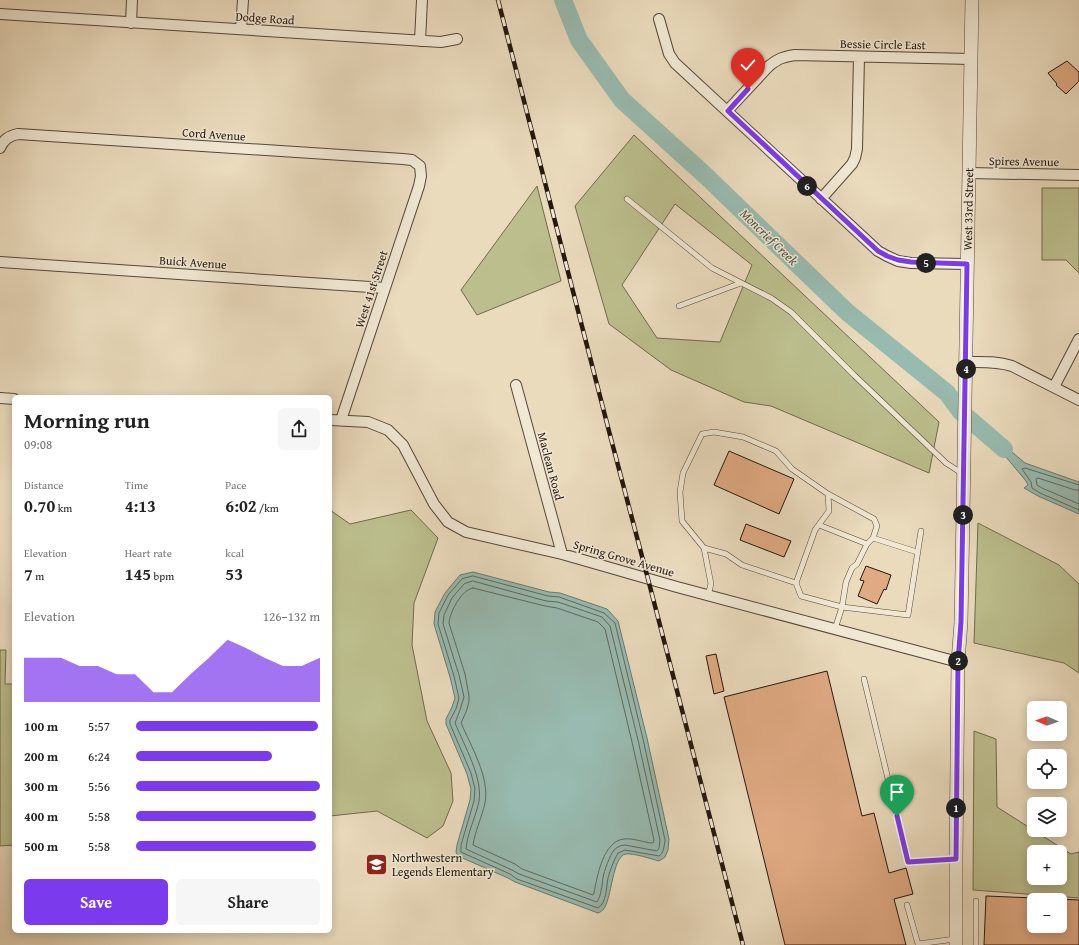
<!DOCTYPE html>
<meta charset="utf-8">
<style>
:root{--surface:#fff;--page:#f6f6f6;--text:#222;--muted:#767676;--accent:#7c3aed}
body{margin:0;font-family:"Gentium Book Plus",serif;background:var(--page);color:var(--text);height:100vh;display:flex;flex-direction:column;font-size:15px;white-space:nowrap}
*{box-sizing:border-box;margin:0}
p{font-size:13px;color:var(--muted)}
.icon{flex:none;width:22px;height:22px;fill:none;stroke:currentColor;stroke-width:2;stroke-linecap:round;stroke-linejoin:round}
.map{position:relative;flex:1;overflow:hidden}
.panel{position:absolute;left:12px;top:395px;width:320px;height:538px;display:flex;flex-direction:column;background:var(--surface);border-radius:6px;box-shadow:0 2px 10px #0003}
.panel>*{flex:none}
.needle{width:26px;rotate:272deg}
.tools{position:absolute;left:1027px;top:701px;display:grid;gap:8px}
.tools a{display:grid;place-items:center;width:40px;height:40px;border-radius:6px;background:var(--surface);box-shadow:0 2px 10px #0003;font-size:20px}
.pin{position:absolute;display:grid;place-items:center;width:34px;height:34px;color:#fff;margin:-41px -17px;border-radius:50% 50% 50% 0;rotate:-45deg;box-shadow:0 0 4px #0007}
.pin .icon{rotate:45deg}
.km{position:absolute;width:20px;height:20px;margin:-10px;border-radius:50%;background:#222;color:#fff;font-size:11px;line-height:20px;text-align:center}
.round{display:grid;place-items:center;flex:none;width:42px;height:42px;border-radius:6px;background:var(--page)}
.headline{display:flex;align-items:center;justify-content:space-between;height:68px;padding:0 12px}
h1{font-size:22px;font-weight:600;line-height:30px}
.stats{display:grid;grid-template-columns:repeat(3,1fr);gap:6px;height:68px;padding:4px 12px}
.stats div{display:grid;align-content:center}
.stats b{font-size:17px;font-weight:600}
.stats small{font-size:11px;font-weight:400}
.stats p{font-size:11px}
.chart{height:112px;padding:8px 12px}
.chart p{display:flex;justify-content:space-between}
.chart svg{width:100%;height:72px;margin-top:4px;fill:var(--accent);opacity:.7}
.action{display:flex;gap:8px;margin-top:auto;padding:8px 12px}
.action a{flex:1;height:46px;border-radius:6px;background:var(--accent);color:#fff;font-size:16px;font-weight:600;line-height:46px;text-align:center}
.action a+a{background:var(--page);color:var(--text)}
ul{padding:0 12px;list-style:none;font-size:13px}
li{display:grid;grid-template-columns:64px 48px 1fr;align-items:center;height:30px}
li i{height:10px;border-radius:5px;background:var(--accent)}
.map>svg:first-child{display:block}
.green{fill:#bcbe8d;stroke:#706a4e;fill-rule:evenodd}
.water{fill:#98bbb1;stroke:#6a7970}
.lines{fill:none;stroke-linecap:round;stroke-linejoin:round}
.shore{stroke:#5e6860;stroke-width:1}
.river{stroke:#98bbb1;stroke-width:18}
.building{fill:#e0aa83;stroke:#25160f}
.service-casing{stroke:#56473a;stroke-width:6}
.minor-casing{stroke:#56473a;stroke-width:12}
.tertiary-casing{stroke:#56473a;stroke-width:14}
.service{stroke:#f1e8d4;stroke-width:5}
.minor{stroke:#f1e8d4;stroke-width:10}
.tertiary{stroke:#f1e8d4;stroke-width:13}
.rail-casing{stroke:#25160f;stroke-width:4.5}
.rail{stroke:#f1e8d4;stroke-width:3;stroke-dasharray:9;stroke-linecap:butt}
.route-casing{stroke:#fff;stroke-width:8}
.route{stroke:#7c3aed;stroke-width:5}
.labels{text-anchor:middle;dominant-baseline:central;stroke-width:3;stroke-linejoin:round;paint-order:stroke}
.street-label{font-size:12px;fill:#25160f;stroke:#f1e8d4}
.poi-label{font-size:12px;fill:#25160f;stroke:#f1e8d4;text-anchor:start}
.water-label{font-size:13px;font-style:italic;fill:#4d5048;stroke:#f1e8d4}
</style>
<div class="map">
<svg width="1079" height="945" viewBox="0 0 1079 945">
<rect width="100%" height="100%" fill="#eadbbd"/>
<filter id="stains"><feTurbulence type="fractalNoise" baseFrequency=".005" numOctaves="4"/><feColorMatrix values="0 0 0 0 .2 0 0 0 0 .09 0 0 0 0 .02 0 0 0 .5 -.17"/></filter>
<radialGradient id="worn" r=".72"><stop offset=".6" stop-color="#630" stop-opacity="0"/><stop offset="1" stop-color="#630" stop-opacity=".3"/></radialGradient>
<path class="green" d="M 634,135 L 939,422 L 929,473 L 771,406 L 744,402 L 671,370 L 609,324 L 575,206 ZM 675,204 L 752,265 L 720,342 L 657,338 L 622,285 Z
M 537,186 L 561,281 L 477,315 L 461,290 Z
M 1042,188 L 1079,188 L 1079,273 L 1066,260 L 1042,260 Z
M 330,510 L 350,524 L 411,510 L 438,538 L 414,603 L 412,645 L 427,721 L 451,773 L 453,801 L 443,826 L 427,838 L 377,811 L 330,816 Z
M 978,523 L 1059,565 L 1079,584 L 1079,673 L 1064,663 L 974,643 Z
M 0,650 L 6,650 L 5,684 L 14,684 L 14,845 L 0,846 Z
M 974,731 L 996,739 L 997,807 L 1071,854 L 1079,852 L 1079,898 L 973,890 ZM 1034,852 L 1060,852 L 1060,878 L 1034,878 Z"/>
<path class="water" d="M 1006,447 L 1025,463 L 1079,482 L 1079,514 L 1038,496 L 1024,488 L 1028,485 L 1026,481 L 1001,451 Z
M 473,572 L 549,592 L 560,593 L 607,609 L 618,621 L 647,738 L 669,839 L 668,850 L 665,857 L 659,861 C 651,859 634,853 626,854 C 612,856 612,900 603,910 C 603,910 599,913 598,913 L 515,882 L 508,878 L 458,856 L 456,852 L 457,845 L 470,800 L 471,789 L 467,774 L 446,724 L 446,719 L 452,707 L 455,698 L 450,677 L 434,624 L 435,612 L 445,593 L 460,575 Z"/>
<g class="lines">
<path class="shore" d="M 1079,485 L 1025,468 L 1022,469 L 1031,482 L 1032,488 L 1040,493 L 1079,510
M 1079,490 L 1075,490 L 1038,478 L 1036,479 L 1037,485 L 1042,488 L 1079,504
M 473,576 L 548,596 L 559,597 L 604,613 L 615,623 L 643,739 L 665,840 C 664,846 664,853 659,856 L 625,850 L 618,853 C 614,860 610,870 608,878 C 606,888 607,902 598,908 L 517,879 L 510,874 L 461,852 L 461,845 L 474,801 L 475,789 L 471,773 L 450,724 L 450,720 L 456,709 L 459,698 L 454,676 L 438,624 L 439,613 L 448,595 L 462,579 Z
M 473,581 L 546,601 L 558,602 L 602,617 L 610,626 L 638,740 L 660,840 L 659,848 L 657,851 L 625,845 C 621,845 617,847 614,850 C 610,855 604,871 603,878 C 602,886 601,896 597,902 L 519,874 L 512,870 L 466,849 C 467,833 476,817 479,801 C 483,778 464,745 455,723 L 460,710 L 464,697 L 459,675 L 443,624 L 444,615 L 452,598 L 464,584 Z
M 473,588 L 545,606 L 557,608 L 598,622 L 605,629 L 632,742 L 654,840 L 653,843 L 651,843 C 643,842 633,838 624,839 C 603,841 597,877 594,893 L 593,895 L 522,869 L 515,864 L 473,845 C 475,831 482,817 485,803 C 490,778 471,746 461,723 L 466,712 L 469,702 L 469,696 L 465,674 L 449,623 C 450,612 461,590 473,588 Z"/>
<path class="river" d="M 563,0 L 579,40 L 622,100 L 706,176 L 847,312 L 947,393 L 961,412 L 1004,449"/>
</g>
<path class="building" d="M 1067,61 L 1079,72 L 1079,81 L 1066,94 L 1056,85 L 1057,84 L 1048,73 Z
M 729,451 L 794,479 L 779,514 L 714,485 Z
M 746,524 L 791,541 L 784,557 L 740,540 Z
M 866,566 L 891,575 L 886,590 L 884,589 L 877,604 L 858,596 L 864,581 L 860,580 Z
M 716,654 L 724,691 L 714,694 L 706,656 Z
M 827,671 L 862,816 L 874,813 L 889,873 L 906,868 L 913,894 L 894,899 L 906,945 L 785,945 L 724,697 Z
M 986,896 L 1034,898 L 1034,926 L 1060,926 L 1060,899 L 1079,900 L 1079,945 L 984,945 Z"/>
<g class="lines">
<defs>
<path id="service" d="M 627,199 L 712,268 L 771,298 L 791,312 L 854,375 L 946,463 L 963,474
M 679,306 L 741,283
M 828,494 L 874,519 L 877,526 L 873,538 L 917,552
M 819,525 L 867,544
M 873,538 L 867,544 L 857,564 L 852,568 L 846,582 L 842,607 L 908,615 L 921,531
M 704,548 L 726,554 L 742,565 L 796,583 L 815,530 L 829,511 L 828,494 L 792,469 L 776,451 L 743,437 L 714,432 L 702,434 L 683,473 L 680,492 L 682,521 L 704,548 L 711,584 L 708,595
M 796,583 L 801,596 L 842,607 L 835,629
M 864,679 L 908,862 L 955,859
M 976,901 L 976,945
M 907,905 L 918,944 L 955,939"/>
<path id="minor" d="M 0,14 L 441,42 L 457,39
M 659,19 L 669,54 L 675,63 L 878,251 L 887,256 L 898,261 L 911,263 L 967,264
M 131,23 L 132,0
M 241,29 L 243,0
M 420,41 L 422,0
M 727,111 L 769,66 C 779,58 783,57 795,55 L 971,59
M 0,148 C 4,139 9,136 18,134 L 403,159 L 412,160 L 420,166 L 421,176 L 419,186 L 341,420
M 969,173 L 1079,175
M 821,199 L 852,164 L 855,158 L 857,149 L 859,57
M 0,262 L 385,288
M 966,362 C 981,362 997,361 1012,366 L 1079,400
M 516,385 L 562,554
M 1054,387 L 1079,339
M 0,398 L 14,399
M 330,420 L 368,422 L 388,430 L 403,445 L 434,504 L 448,522 L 466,532 L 562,554 L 677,587 L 958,662"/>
<path id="tertiary" d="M 956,945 L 956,859 L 958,662 L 961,622 L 963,514 L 972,0"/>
</defs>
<use href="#service" class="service-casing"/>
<use href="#minor" class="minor-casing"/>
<use href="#tertiary" class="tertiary-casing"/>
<use href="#service" class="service"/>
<use href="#minor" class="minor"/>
<use href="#tertiary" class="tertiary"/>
<defs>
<path id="rail" d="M 498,0 L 610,435 L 648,579 L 743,945"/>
</defs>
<use href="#rail" class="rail-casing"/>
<use href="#rail" class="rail"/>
</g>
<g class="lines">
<defs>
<path id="route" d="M 748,89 L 728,111 L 878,251 L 887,256 L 898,260 L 911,262 L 967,264 L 961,622 L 958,662 L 956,859 L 908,862 L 897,816"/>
</defs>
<use href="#route" class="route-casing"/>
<use href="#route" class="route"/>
</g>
<defs>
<symbol id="school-square" viewBox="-11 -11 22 22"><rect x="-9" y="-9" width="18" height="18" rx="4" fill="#8f2418" stroke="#f1e8d4"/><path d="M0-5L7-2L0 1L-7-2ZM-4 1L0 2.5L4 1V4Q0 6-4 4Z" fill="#fff"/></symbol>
</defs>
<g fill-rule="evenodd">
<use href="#school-square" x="364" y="852" width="25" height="25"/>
</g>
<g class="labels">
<g class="street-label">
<text transform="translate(265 18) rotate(4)">Dodge Road</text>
<text transform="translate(883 44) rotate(1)">Bessie Circle East</text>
<text transform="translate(214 134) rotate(4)">Cord Avenue</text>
<text transform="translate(1024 161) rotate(1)">Spires Avenue</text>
<text transform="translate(968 209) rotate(-89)">West 33rd Street</text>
<text transform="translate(193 262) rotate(4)">Buick Avenue</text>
<text transform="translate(371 289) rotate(-72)">West 41st Street</text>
<text transform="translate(551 466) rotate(75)">Maclean Road</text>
<text transform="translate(624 558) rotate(16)">Spring Grove Avenue</text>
</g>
<g class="poi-label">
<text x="392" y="857">Northwestern<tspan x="392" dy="14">Legends Elementary</tspan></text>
</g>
<g class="water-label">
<text transform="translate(769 237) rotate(44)">Moncrief Creek</text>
</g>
</g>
<rect width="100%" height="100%" filter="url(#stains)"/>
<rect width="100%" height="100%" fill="url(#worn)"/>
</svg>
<div class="tools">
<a><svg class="needle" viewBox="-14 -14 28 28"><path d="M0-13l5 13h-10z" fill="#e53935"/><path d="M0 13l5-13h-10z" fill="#767676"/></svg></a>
<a><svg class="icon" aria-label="locate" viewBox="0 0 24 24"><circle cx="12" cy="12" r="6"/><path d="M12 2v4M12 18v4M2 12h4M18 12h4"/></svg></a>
<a><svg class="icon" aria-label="layers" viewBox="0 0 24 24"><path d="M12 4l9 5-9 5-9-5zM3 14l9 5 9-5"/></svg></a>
<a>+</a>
<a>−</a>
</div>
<div class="pin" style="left:897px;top:816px;background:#1e9e55"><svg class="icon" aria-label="arrive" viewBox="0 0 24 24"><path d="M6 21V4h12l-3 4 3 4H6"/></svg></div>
<div class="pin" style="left:748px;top:89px;background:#d93025"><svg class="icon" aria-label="check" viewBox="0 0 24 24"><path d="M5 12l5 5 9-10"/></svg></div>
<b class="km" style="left:956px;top:808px">1</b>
<b class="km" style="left:958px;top:661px">2</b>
<b class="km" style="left:963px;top:515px">3</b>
<b class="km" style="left:966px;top:369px">4</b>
<b class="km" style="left:926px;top:263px">5</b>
<b class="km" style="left:807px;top:186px">6</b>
<section class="panel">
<div class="headline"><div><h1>Morning run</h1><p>09:08</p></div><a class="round"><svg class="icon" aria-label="share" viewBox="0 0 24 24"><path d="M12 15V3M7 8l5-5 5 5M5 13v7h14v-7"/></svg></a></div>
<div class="stats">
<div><p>Distance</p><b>0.70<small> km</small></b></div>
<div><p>Time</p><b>4:13</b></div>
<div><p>Pace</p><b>6:02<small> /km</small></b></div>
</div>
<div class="stats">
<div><p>Elevation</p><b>7<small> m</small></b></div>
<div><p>Heart rate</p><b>145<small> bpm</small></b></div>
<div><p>kcal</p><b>53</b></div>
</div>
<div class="chart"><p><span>Elevation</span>126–132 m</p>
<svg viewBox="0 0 160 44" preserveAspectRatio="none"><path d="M0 44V17L10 17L20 17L30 22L40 22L50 27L60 27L70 38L80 38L90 27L100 17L110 6L120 11L130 17L140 22L150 22L160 17V44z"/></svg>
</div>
<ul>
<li><b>100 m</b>5:57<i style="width:99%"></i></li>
<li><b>200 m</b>6:24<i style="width:74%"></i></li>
<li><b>300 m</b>5:56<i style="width:100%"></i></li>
<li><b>400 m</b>5:58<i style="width:98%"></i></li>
<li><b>500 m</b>5:58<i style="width:98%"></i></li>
</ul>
<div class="action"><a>Save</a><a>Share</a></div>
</section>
</div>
